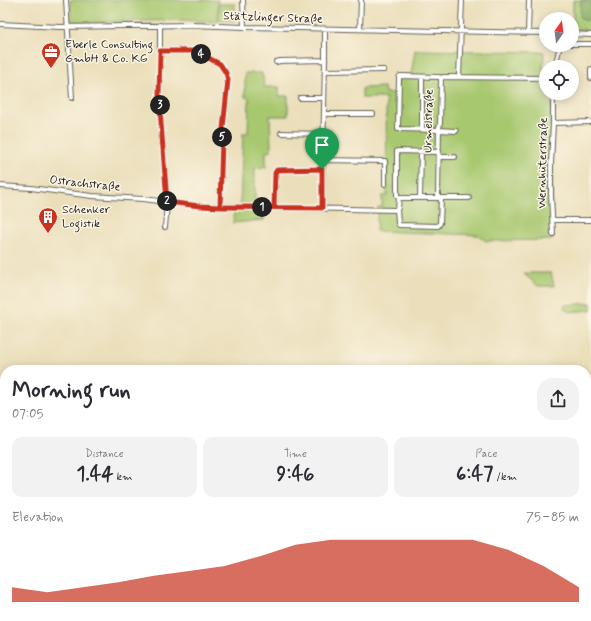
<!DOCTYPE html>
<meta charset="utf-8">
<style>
:root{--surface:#fff;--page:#f2f2f3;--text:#2b2b33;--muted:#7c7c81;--accent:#c8321e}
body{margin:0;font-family:Mynerve,sans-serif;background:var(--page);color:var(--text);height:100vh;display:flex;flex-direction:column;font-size:15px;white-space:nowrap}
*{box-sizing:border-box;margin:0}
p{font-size:13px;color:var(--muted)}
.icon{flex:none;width:22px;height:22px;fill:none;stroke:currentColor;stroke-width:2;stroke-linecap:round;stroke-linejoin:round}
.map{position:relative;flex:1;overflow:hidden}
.side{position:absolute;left:0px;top:365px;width:591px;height:256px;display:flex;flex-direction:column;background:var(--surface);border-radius:16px 16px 0 0;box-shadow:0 2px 10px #0003}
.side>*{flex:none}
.needle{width:26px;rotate:14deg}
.controls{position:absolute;left:539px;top:12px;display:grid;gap:8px}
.controls a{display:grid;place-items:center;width:40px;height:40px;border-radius:50%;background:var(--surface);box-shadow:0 2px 10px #0003;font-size:20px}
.pin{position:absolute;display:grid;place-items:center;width:34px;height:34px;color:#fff;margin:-41px -17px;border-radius:50% 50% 50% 0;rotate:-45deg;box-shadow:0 0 4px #0007}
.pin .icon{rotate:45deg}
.km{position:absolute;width:20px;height:20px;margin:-10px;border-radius:50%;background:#222;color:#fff;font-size:11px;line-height:20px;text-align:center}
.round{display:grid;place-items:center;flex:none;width:42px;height:42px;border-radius:16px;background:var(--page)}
.overview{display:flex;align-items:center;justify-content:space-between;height:68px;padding:0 12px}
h1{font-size:22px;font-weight:800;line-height:30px}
.figures{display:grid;grid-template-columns:repeat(3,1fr);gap:6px;height:68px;padding:4px 12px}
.figures div{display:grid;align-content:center;border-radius:10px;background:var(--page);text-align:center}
.figures b{font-size:20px;font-weight:800}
.figures small{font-size:11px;font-weight:400}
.figures p{font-size:11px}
.chart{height:112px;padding:8px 12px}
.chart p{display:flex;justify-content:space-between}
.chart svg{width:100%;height:72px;margin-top:4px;fill:var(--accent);opacity:.7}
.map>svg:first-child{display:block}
.green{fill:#a8c870;stroke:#627246}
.forest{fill:#86ac62;stroke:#51643f}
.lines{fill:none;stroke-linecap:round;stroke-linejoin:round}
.minor-casing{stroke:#646054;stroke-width:6}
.major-casing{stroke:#646054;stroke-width:8}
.minor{stroke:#fff;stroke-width:4}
.major{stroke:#fff;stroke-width:5.5}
.route-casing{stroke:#fff;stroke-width:8}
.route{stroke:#c8321e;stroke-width:5}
.labels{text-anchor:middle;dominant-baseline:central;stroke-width:3;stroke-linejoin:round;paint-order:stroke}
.street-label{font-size:12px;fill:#1c1c1c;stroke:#fcf5e5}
.poi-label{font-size:12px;fill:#1c1c1c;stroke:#fcf5e5;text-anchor:start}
</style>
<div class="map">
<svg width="591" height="621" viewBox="0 0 591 621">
<rect width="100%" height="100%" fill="#fcf5e5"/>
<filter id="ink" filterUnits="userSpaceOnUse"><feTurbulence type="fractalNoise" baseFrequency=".025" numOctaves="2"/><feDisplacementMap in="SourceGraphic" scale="8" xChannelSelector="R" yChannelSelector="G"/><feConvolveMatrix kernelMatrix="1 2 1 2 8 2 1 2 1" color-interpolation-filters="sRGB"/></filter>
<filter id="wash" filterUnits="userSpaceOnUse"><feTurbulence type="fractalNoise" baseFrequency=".012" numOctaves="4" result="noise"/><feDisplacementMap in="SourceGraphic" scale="16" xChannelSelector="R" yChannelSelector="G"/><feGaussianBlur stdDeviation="0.9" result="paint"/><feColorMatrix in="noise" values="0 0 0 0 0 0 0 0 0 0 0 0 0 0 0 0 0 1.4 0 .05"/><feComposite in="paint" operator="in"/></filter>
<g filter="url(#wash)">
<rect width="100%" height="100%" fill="#ebdfbb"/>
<path class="green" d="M 70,0 L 218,0 L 218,22 L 181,20 L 73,23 L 72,22 L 71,20 Z
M 573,0 L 591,0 L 591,31 L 573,29 Z
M 219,4 L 235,4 L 235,21 L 219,21 Z
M 415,50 L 544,52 L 543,71 L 546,71 L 546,93 L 552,93 L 552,240 L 486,241 L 478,235 L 376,231 L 378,207 L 382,207 L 382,196 L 387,196 L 386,98 L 362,98 L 362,88 L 384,87 L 385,93 L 397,93 L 398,75 L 411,75 Z
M 245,73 L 262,73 L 262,76 L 263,76 L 264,87 L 279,87 L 279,96 L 288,96 L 288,116 L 270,116 L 271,151 L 266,152 L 266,167 L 255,168 L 255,204 L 240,204 L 243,133 L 248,133 L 249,98 L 245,97 Z
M 264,210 L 264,220 L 233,223 L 234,211 Z
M 523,273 L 551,273 L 554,286 L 538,286 Z
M 591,303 L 591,310 L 569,312 L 564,308 L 564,305 Z
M 5,497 L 5,616 L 89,616 L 83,621 L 0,621 L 0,500 Z"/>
<path class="forest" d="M 581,0 L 591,0 L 591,17 L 586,21 L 580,18 Z"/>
</g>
<g filter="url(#ink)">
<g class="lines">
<defs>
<path id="minor" d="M 66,0 L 72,98
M 243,0 L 244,27
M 0,24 L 60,27 L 192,25 L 244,27 L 546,33
M 160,25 L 160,63 L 159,93 L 167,202 L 166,216 L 165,227
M 360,29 L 361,0
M 528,33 L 529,0
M 572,34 L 591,35
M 572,44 L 591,44
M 160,51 L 191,51 L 197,52 L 220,64 L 226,73 L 228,81 L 222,133 L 220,207
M 276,62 L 280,61 L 325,60 L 325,29
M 555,67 L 560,45
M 591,69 L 591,78
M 325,71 L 384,70
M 459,77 L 462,0
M 300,98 L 324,98
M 324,114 L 373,114
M 553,123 L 591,122
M 422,129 L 422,77
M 439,130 L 398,129 L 399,78 L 400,76 L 439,77 L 441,78 L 443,77 L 546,78
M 439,130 L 456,131
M 281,133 L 324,134
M 439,157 L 455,157
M 323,160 L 385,161 L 385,184
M 0,186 L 31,188 L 92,196 L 143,199 L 200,206 L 396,210 L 398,208 L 399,198 L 397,196 L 397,151 L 439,152
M 399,198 L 469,198
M 420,198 L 421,151
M 438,198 L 439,128 L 440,123 L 441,78
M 275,207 L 275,173 L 277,170 L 322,169
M 322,208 L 325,60
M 397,209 L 398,223 L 399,225 L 438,226 L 440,223 L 441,198
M 553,220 L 591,220
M 553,234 L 551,195 L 551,164 L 553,123 L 553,93"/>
<path id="major" d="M 0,445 L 5,452
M 135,616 L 139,621"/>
</defs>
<use href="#minor" class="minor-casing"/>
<use href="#major" class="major-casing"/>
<use href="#minor" class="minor"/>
<use href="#major" class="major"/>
</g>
</g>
<g class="lines" filter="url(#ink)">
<defs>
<path id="route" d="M 322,169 L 277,170 L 275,173 L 274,207 L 220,207 L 200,206 L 167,202 L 159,96 L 160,51 L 191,51 L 197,52 L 220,64 L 226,73 L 228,80 L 222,138 L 220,207 L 322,208 L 322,169"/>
</defs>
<use href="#route" class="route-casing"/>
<use href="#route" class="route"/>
</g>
<defs>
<symbol id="office-pin" viewBox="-11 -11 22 30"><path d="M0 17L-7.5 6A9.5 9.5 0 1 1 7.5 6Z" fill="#c8321e" stroke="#fcf5e5"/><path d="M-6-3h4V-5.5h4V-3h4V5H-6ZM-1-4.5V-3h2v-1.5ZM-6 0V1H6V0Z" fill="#fff"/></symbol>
<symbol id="building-pin" viewBox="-11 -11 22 30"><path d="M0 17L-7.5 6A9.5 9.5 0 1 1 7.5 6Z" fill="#c8321e" stroke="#fcf5e5"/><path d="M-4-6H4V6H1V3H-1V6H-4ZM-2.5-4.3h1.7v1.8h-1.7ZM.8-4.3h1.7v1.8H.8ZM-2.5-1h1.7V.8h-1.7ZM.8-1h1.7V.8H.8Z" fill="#fff"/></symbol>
</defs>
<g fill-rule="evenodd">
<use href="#office-pin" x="40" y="41" width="22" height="30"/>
<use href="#building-pin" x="37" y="206" width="22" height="30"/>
</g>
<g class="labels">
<g class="street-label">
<text transform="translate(273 18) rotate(2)">Stätzlinger Straße</text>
<text transform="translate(429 121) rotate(-89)">Urmelstraße</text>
<text transform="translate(543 163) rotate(-89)">Wernhüterstraße</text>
<text transform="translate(85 184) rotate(6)">Ostrachstraße</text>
</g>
<g class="poi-label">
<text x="65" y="45">Eberle Consulting<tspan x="65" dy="14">GmbH &amp; Co. KG</tspan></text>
<text x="62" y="210">Schenker<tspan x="62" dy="14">Logistik</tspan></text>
</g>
</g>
</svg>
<div class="controls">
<a><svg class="needle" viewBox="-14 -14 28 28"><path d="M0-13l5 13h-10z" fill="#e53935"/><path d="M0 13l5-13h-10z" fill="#7c7c81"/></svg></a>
<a><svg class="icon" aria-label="locate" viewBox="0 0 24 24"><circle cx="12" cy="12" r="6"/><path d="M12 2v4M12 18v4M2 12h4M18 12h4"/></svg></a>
</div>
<div class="pin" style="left:322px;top:169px;background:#1e9e55"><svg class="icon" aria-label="arrive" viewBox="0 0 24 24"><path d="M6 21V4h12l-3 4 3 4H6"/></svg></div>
<b class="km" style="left:262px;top:207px">1</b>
<b class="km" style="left:167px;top:201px">2</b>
<b class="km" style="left:160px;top:105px">3</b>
<b class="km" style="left:201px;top:54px">4</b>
<b class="km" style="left:222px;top:137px">5</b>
<section class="side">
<div class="overview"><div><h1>Morning run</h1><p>07:05</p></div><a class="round"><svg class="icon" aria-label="share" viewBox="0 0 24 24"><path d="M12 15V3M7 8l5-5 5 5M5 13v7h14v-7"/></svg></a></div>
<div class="figures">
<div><p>Distance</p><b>1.44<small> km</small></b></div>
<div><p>Time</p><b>9:46</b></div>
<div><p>Pace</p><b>6:47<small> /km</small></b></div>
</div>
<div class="chart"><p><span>Elevation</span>75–85 m</p>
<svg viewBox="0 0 160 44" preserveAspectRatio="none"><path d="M0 44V35L10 38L20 35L30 32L40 28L50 25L60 22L70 16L80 9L90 6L100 6L110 6L120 6L130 6L140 12L150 22L160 35V44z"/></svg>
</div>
</section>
</div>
